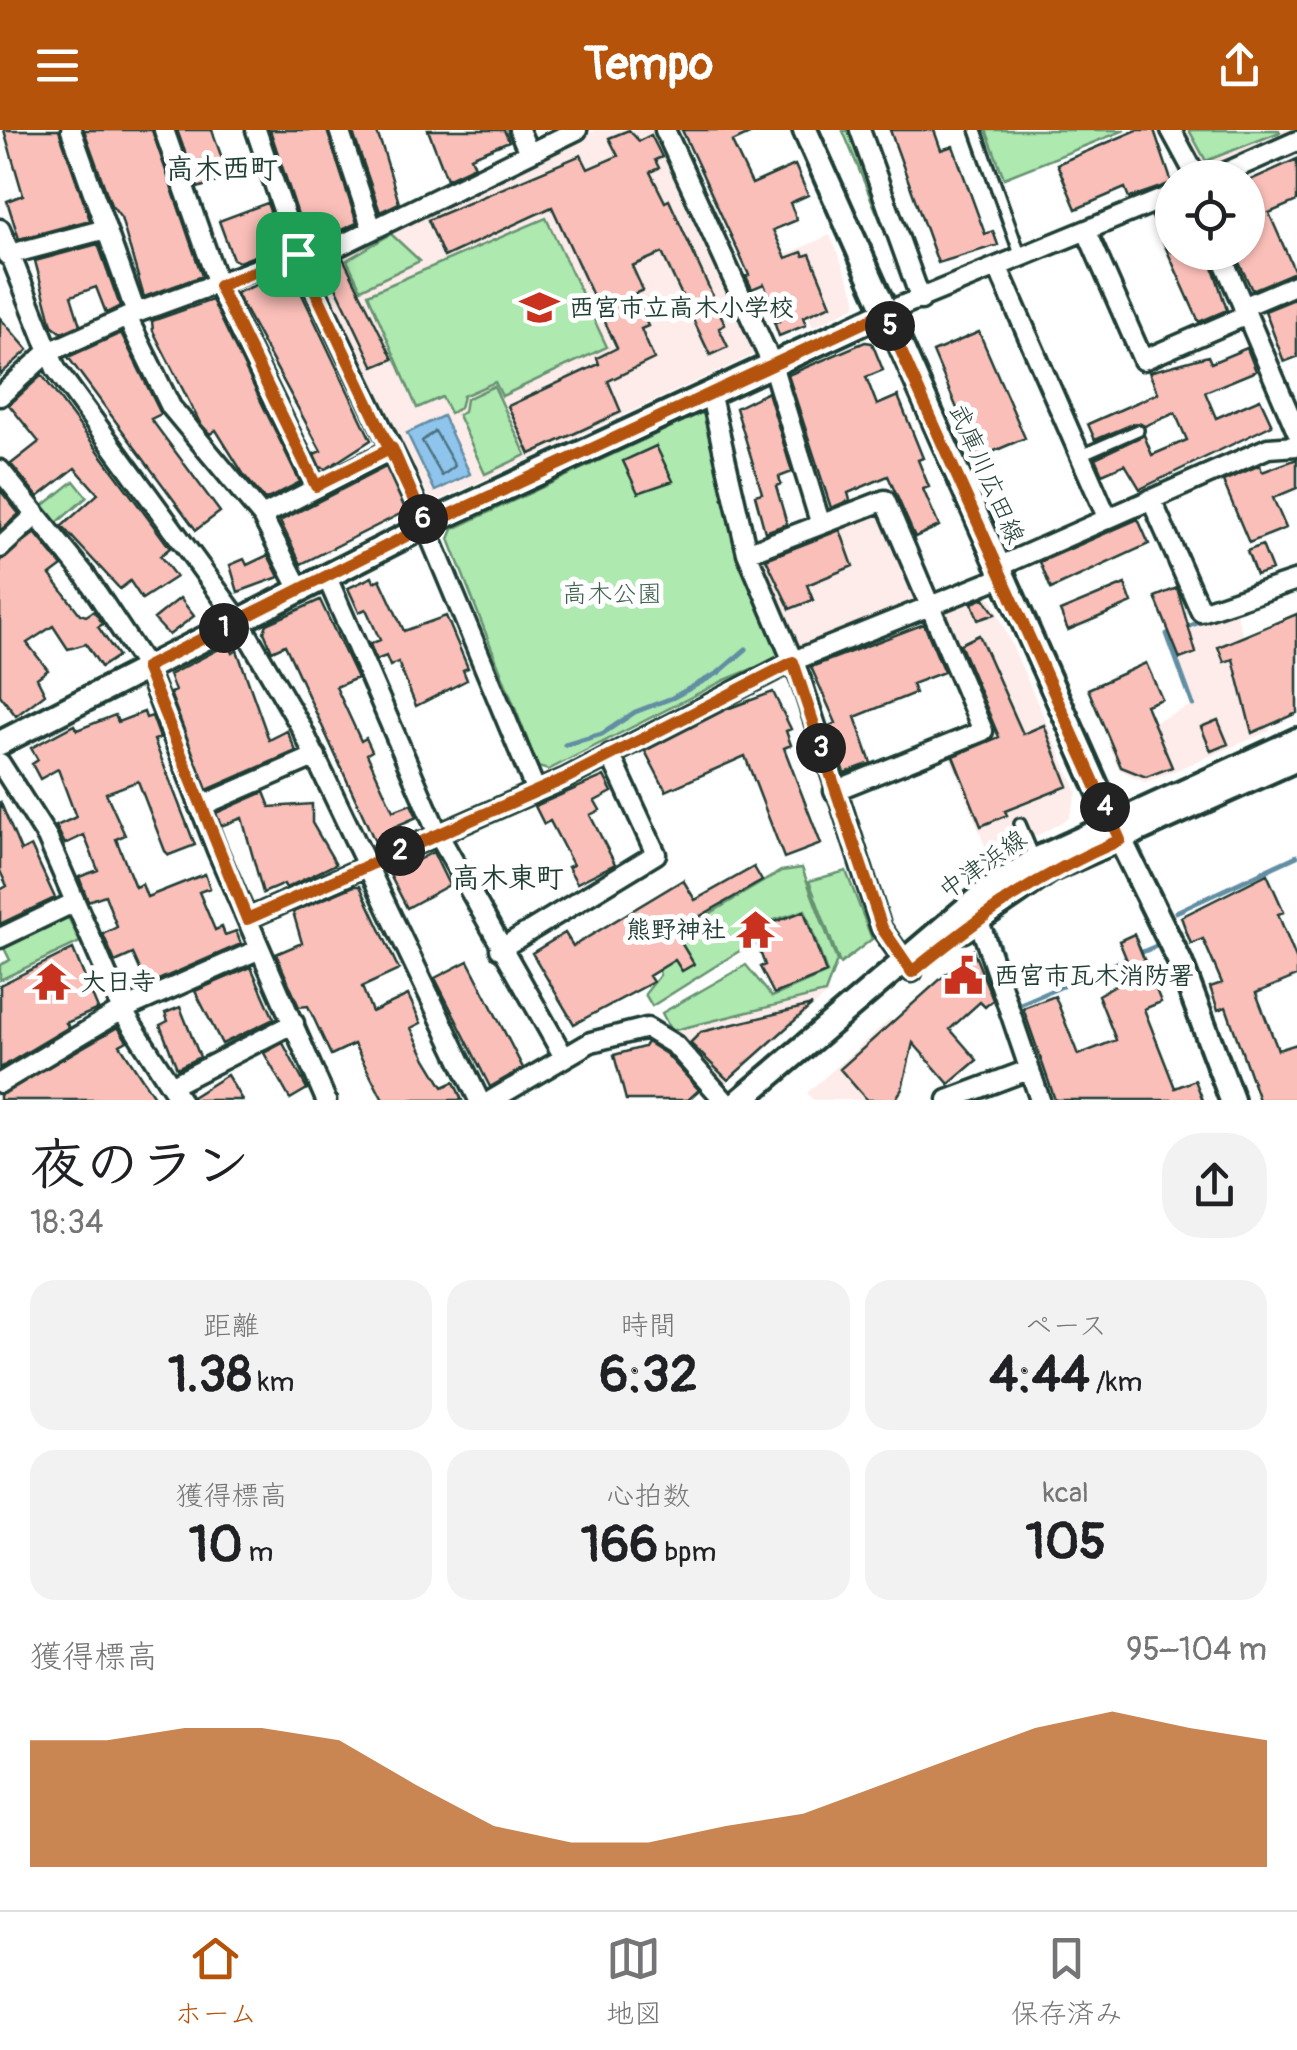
<!DOCTYPE html>
<html lang="ja">
<meta charset="utf-8">
<style>
:root{--surface:#fff;--page:#f2f2f2;--text:#202124;--muted:#757577;--line:#e0e0e0;--accent:#b45309}
body{margin:0;font-family:Pangolin,"Klee One",sans-serif;background:var(--page);color:var(--text);height:100vh;display:flex;flex-direction:column;font-size:38px;white-space:nowrap}
*{box-sizing:border-box;margin:0}
p{font-size:32px;color:var(--muted)}
.icon{flex:none;width:55px;height:55px;fill:none;stroke:currentColor;stroke-width:2;stroke-linecap:round;stroke-linejoin:round}
.map{position:relative;height:970px;overflow:hidden}
.side{display:flex;flex-direction:column;background:var(--surface);flex:1}
.side>*{flex:none}
.controls{position:absolute;left:1155px;top:30px;display:grid;gap:20px}
.controls a{display:grid;place-items:center;width:110px;height:110px;border-radius:50%;background:var(--surface);box-shadow:0 2px 8px #0004;font-size:50px}
.pin{position:absolute;display:grid;place-items:center;width:85px;height:85px;color:#fff;margin:-42px;border-radius:20px;box-shadow:0 5px 15px #0006}
.km{position:absolute;width:50px;height:50px;margin:-25px;border-radius:50%;background:#222;color:#fff;font-size:28px;line-height:50px;text-align:center}
.round{display:grid;place-items:center;flex:none;width:105px;height:105px;border-radius:40px;background:var(--page)}
.overview{display:flex;align-items:center;justify-content:space-between;height:170px;padding:0 30px}
h1{font-size:55px;font-weight:800;line-height:75px}
.metrics{display:grid;grid-template-columns:repeat(3,1fr);gap:15px;height:170px;padding:10px 30px}
.metrics div{display:grid;align-content:center;border-radius:25px;background:var(--page);text-align:center}
.metrics b{font-size:50px;font-weight:800}
.metrics small{font-size:28px;font-weight:400}
.metrics p{font-size:28px}
.chart{height:280px;padding:20px 30px}
.chart p{display:flex;justify-content:space-between}
.chart svg{width:100%;height:180px;margin-top:10px;fill:var(--accent);opacity:.7}
header{display:flex;justify-content:space-between;align-items:center;height:130px;padding:0 30px;background:var(--accent);color:#fff;font-size:45px;font-weight:800}
.menu{display:flex;justify-content:space-around;align-items:center;height:140px;border-top:2px solid var(--line);background:var(--surface);font-size:28px;color:var(--muted)}
.menu a{display:grid;justify-items:center;gap:5px}
.menu .active{color:var(--accent)}
.map>svg:first-child{display:block}
.built{fill:#feecea}
.green{fill:#aee9af;stroke:#669372;stroke-width:2.5}
.water{fill:#8fc4ed;stroke:#628ea3;stroke-width:2.5}
.lines{fill:none;stroke-linecap:round;stroke-linejoin:round}
.shore{stroke:#4c737e;stroke-width:2.5}
.stream{stroke:#628ea3;stroke-width:5}
.building{fill:#fbbfb9;stroke:#1f3d34;stroke-width:2.5}
.lane-casing{stroke:#1f3d34;stroke-width:16}
.street-casing{stroke:#1f3d34;stroke-width:25}
.secondary-casing{stroke:#1f3d34;stroke-width:30}
.lane{stroke:#fff;stroke-width:9}
.street{stroke:#fff;stroke-width:18}
.secondary{stroke:#fff;stroke-width:22}
.route-casing{stroke:#fff;stroke-width:20}
.route{stroke:#b45309;stroke-width:12}
.labels{text-anchor:middle;dominant-baseline:central;stroke-width:10;stroke-linejoin:round;paint-order:stroke}
.poi-label{font-size:25px;font-weight:bold;fill:#1f3d34;stroke:#fff;text-anchor:start}
.street-label{font-size:25px;fill:#1f3d34;stroke:#fff}
.park-label{font-size:25px;fill:#3c5f4d;stroke:#fff}
.neighbourhood-label{font-size:28px;font-weight:bold;fill:#1f3d34;stroke:#fff}
</style>
<header><svg class="icon" aria-label="menu" viewBox="0 0 24 24"><path d="M4 6h16M4 12h16M4 18h16"/></svg>Tempo<svg class="icon" aria-label="share" viewBox="0 0 24 24"><path d="M12 15V3M7 8l5-5 5 5M5 13v7h14v-7"/></svg></header>
<div class="map">
<svg width="1297" height="970" viewBox="0 0 1297 970">
<rect width="100%" height="100%" fill="#fff"/>
<filter id="ink" filterUnits="userSpaceOnUse"><feTurbulence type="fractalNoise" baseFrequency=".01" numOctaves="2"/><feDisplacementMap in="SourceGraphic" scale="20" xChannelSelector="R" yChannelSelector="G"/><feConvolveMatrix kernelMatrix="1 2 1 2 8 2 1 2 1" color-interpolation-filters="sRGB"/></filter>
<g filter="url(#ink)">
<path class="built" d="M 596,0 L 658,0 L 758,215 L 753,225 L 440,370 L 429,367 L 320,142 L 323,133 Z
M 1178,0 L 1297,0 L 1297,1 L 1200,40 Z
M 830,105 L 856,167 L 856,176 L 813,197 L 782,126 Z
M 873,378 L 884,385 L 917,467 L 916,476 L 802,519 L 793,515 L 759,435 L 764,422 Z
M 980,464 L 991,468 L 1077,662 L 1069,688 L 991,731 L 949,624 L 995,604 L 946,487 L 949,477 Z
M 1236,482 L 1270,601 L 1145,653 L 1119,639 L 1107,612 L 1193,575 L 1168,505 Z
M 830,862 L 721,958 L 676,905 L 679,900 Z
M 890,889 L 910,936 L 899,970 L 813,970 L 807,963 Z"/>
<path class="green" d="M 852,0 L 899,136 L 843,1 Z
M 986,0 L 1125,0 L 1004,48 Z
M 1189,0 L 1279,0 L 1280,2 L 1206,31 Z
M 546,88 L 607,217 L 502,266 L 495,252 L 463,266 L 460,278 L 450,283 L 442,267 L 417,278 L 368,164 Z
M 391,104 L 420,131 L 361,159 L 347,130 Z
M 494,256 L 526,325 L 485,344 L 458,285 L 464,282 L 466,269 Z
M 701,283 L 710,287 L 780,521 L 778,528 L 725,550 L 548,640 L 538,637 L 449,409 L 453,399 Z
M 74,351 L 87,367 L 53,396 L 39,379 Z
M 802,738 L 837,831 L 825,863 L 671,901 L 662,883 L 746,835 L 772,867 L 827,843 L 805,780 L 753,797 L 749,815 L 652,876 L 645,864 L 660,845 L 654,817 L 781,741 Z
M 846,741 L 872,809 L 840,834 L 809,751 Z
M 64,787 L 69,789 L 80,812 L 0,850 L 0,835 L 10,830 L 3,816 Z"/>
<path class="water" d="M 443,286 L 470,344 L 435,361 L 407,303 Z"/>
<g class="lines">
<path class="shore" d="M 435,301 L 455,336 L 442,346 L 422,311 Z"/>
<path class="stream" d="M 1118,375 L 1262,312
M 1015,420 L 1090,387
M 1186,497 L 1266,470
M 1176,501 L 1167,504 L 1193,575
M 565,615 L 602,604 L 635,582 L 672,568 L 718,543 L 746,519
M 11,634 L 21,650
M 1176,782 L 1297,726
M 994,801 L 1018,875 L 1161,814
M 188,966 L 190,970"/>
</g>
<path class="building" d="M 4,0 L 59,0 L 90,90 L 19,109 L 7,71 L 23,65 Z
M 84,0 L 152,0 L 202,146 L 144,167 L 121,88 L 111,75 Z
M 177,0 L 212,0 L 229,48 L 198,58 Z
M 270,0 L 327,0 L 357,93 L 308,115 Z
M 352,0 L 376,0 L 383,19 L 399,73 L 380,82 Z
M 428,0 L 504,0 L 509,11 L 471,27 L 475,36 L 447,49 Z
M 629,0 L 639,11 L 651,5 L 662,27 L 655,30 L 659,38 L 650,42 L 665,72 L 669,70 L 716,173 L 725,195 L 719,198 L 728,217 L 710,225 L 662,123 L 632,136 L 643,160 L 634,164 L 648,196 L 641,199 L 654,229 L 608,251 L 621,282 L 530,324 L 508,276 L 599,234 L 597,228 L 617,218 L 552,77 L 444,127 L 428,90 L 581,25 L 588,39 L 618,26 L 609,8 Z
M 682,0 L 758,0 L 732,12 L 752,54 L 795,35 L 808,65 L 790,73 L 797,90 L 773,100 L 786,128 L 802,122 L 804,126 L 810,124 L 831,175 L 803,187 L 806,195 L 779,206 L 774,192 L 779,191 L 764,154 L 752,159 L 746,146 L 749,145 Z
M 890,0 L 934,0 L 941,20 L 953,16 L 985,104 L 993,101 L 998,115 L 938,133 Z
M 1137,0 L 1154,0 L 1172,53 L 1129,68 L 1125,58 L 1076,79 L 1057,34 Z
M 1297,29 L 1297,71 L 1269,83 L 1295,142 L 1252,160 L 1234,122 L 1248,122 L 1248,51 Z
M 267,73 L 275,94 L 275,99 L 265,103 L 268,121 L 239,132 L 233,129 L 219,91 Z
M 1172,78 L 1172,122 L 1208,122 L 1227,180 L 1199,192 L 1152,87 Z
M 98,114 L 120,176 L 106,183 L 96,157 L 71,166 L 80,195 L 62,203 L 52,195 L 35,131 Z
M 343,128 L 393,229 L 374,237 L 326,136 Z
M 291,141 L 371,310 L 326,339 L 320,337 L 314,324 L 321,321 L 236,163 Z
M 1297,168 L 1297,227 L 1284,232 L 1265,181 Z
M 212,170 L 300,352 L 269,368 L 264,369 L 244,345 L 216,300 L 210,304 L 200,293 L 153,201 L 152,191 Z
M 0,188 L 28,220 L 0,245 Z
M 979,202 L 1025,308 L 978,328 L 933,222 Z
M 121,203 L 161,284 L 151,289 L 220,382 L 196,400 L 68,227 Z
M 865,212 L 872,213 L 883,240 L 866,247 L 877,275 L 898,266 L 923,328 L 918,330 L 929,357 L 923,359 L 939,396 L 915,407 L 888,346 L 848,363 L 850,370 L 831,378 L 788,245 Z
M 1247,218 L 1256,241 L 1205,262 L 1216,288 L 1260,269 L 1272,295 L 1140,359 L 1125,334 L 1102,344 L 1095,328 L 1144,305 L 1152,325 L 1187,310 L 1175,283 L 1145,296 L 1135,293 L 1095,310 L 1088,294 L 1158,263 L 1149,242 L 1208,226 L 1211,233 Z
M 42,245 L 170,418 L 160,426 L 176,447 L 142,469 L 130,451 L 120,459 L 62,396 L 98,364 L 75,338 L 38,367 L 11,334 L 39,312 L 9,275 Z
M 768,262 L 792,342 L 779,347 L 781,354 L 776,356 L 787,394 L 765,402 L 755,365 L 762,363 L 736,278 Z
M 656,316 L 673,351 L 638,363 L 623,331 Z
M 1297,329 L 1297,358 L 1273,368 L 1286,398 L 1249,413 L 1223,351 L 1260,335 L 1262,342 Z
M 386,337 L 406,381 L 301,434 L 280,391 Z
M 0,360 L 19,384 L 1,400 L 0,400 Z
M 1138,389 L 1149,414 L 1051,459 L 1040,432 Z
M 840,400 L 853,436 L 807,455 L 813,470 L 790,479 L 766,429 Z
M 35,403 L 62,436 L 50,445 L 80,484 L 86,486 L 94,481 L 103,494 L 98,497 L 118,526 L 101,537 L 86,514 L 68,519 L 53,496 L 27,513 L 48,540 L 37,548 L 45,564 L 16,586 L 0,565 L 0,430 Z
M 1262,415 L 1272,440 L 1256,445 L 1247,421 Z
M 268,425 L 279,447 L 238,462 L 230,435 L 244,429 L 247,435 Z
M 372,447 L 374,452 L 380,449 L 404,501 L 446,486 L 468,538 L 463,540 L 467,550 L 416,576 L 398,532 L 390,536 L 386,526 L 376,530 L 370,514 L 380,510 L 366,479 L 359,482 L 348,458 Z
M 1125,454 L 1132,473 L 1068,500 L 1060,481 Z
M 1177,458 L 1196,523 L 1180,529 L 1155,467 Z
M 180,468 L 194,486 L 169,505 L 154,489 Z
M 984,468 L 995,484 L 978,490 L 972,473 Z
M 320,470 L 357,548 L 336,557 L 361,611 L 366,608 L 372,621 L 367,624 L 393,681 L 411,674 L 417,687 L 394,697 L 398,706 L 377,716 L 285,515 L 272,521 L 264,502 L 267,494 Z
M 1297,484 L 1297,583 L 1252,603 L 1233,529 L 1224,532 L 1218,517 Z
M 924,494 L 944,542 L 912,554 L 915,563 L 855,587 L 871,633 L 844,643 L 829,596 L 836,593 L 811,537 Z
M 979,505 L 1023,604 L 1044,595 L 1068,656 L 1005,681 L 1007,685 L 981,696 L 953,626 L 999,607 L 960,514 Z
M 229,514 L 233,523 L 237,520 L 269,610 L 287,601 L 296,621 L 207,660 L 170,563 L 175,561 L 169,545 Z
M 1146,533 L 1162,569 L 1146,575 L 1172,637 L 1146,647 L 1121,637 L 1088,559 Z
M 773,562 L 791,599 L 786,601 L 791,615 L 784,618 L 821,714 L 784,728 L 745,626 L 666,661 L 645,621 L 727,579 Z
M 144,582 L 146,588 L 152,586 L 160,608 L 154,610 L 195,715 L 169,725 L 165,721 L 138,651 L 106,663 L 125,705 L 116,709 L 135,757 L 142,754 L 147,767 L 205,744 L 210,758 L 199,762 L 215,800 L 222,797 L 225,805 L 236,801 L 241,814 L 147,855 L 133,824 L 115,832 L 103,804 L 117,797 L 105,765 L 88,771 L 79,747 L 98,740 L 84,705 L 65,714 L 56,696 L 76,687 L 58,639 L 40,649 L 32,634 L 38,630 L 31,618 L 74,595 L 77,600 L 115,585 L 118,592 Z
M 1218,590 L 1228,614 L 1211,621 L 1201,597 Z
M 604,646 L 612,662 L 595,671 L 600,680 L 590,685 L 615,734 L 577,753 L 568,737 L 573,735 L 550,691 L 544,694 L 535,676 Z
M 264,662 L 270,677 L 312,674 L 312,693 L 336,734 L 286,758 L 284,754 L 263,763 L 242,688 L 221,696 L 216,683 Z
M 0,671 L 21,721 L 31,716 L 55,768 L 0,794 L 0,760 L 7,756 L 0,741 Z
M 433,722 L 449,755 L 407,778 L 390,745 Z
M 754,737 L 762,751 L 674,801 L 694,834 L 682,841 L 675,830 L 649,846 L 653,852 L 574,894 L 532,823 L 565,803 L 573,816 L 683,750 L 695,770 Z
M 1267,744 L 1284,782 L 1278,784 L 1297,831 L 1297,846 L 1256,863 L 1278,920 L 1297,914 L 1297,970 L 1259,970 L 1226,877 L 1218,880 L 1210,857 L 1222,853 L 1203,809 L 1191,814 L 1181,787 Z
M 354,756 L 360,756 L 399,840 L 362,857 L 372,882 L 408,865 L 421,893 L 411,898 L 426,929 L 443,957 L 454,952 L 462,970 L 383,970 L 354,914 L 331,925 L 308,876 L 299,877 L 276,824 L 302,813 L 293,782 Z
M 804,781 L 826,843 L 774,864 L 760,837 L 765,835 L 755,808 L 762,805 L 759,798 Z
M 1134,804 L 1161,872 L 1144,879 L 1175,958 L 1195,950 L 1203,970 L 1055,970 L 1023,878 L 1055,866 L 1078,925 L 1116,910 L 1098,865 L 1133,845 L 1119,811 Z
M 73,819 L 98,879 L 66,893 L 69,897 L 0,938 L 0,855 Z
M 973,820 L 993,870 L 985,877 L 980,872 L 950,899 L 977,930 L 949,954 L 913,913 L 902,959 L 895,970 L 867,970 L 840,939 Z
M 468,831 L 523,938 L 490,957 L 435,848 Z
M 251,837 L 274,889 L 222,914 L 195,861 Z
M 812,875 L 728,950 L 690,913 L 701,902 Z
M 180,877 L 200,927 L 177,938 L 160,895 L 168,891 L 165,883 Z
M 118,897 L 127,911 L 120,915 L 156,970 L 0,970 L 0,965 Z
M 647,912 L 666,924 L 699,960 L 688,970 L 626,970 L 614,925 L 644,917 Z
M 283,913 L 307,959 L 290,969 L 264,923 Z
M 227,945 L 242,970 L 192,970 L 192,967 Z"/>
<g class="lines">
<defs>
<path id="lane" d="M 976,0 L 1021,127
M 1081,325 L 1138,300
M 1020,694 L 1034,727"/>
<path id="street" d="M 71,0 L 136,183
M 164,0 L 219,157 L 316,357
M 256,0 L 298,124 L 404,344 L 536,661
M 339,0 L 372,99
M 519,0 L 529,23
M 665,0 L 772,234 L 820,392
M 860,0 L 921,170
M 1171,0 L 1197,48
M 1213,48 L 1297,11
M 0,99 L 56,239 L 239,490 L 301,597 L 479,970
M 1087,102 L 1143,230 L 1247,185
M 1220,122 L 1297,302
M 7,125 L 106,99
M 302,134 L 577,0
M 999,140 L 1107,387
M 1243,177 L 1297,154
M 884,183 L 1172,65
M 127,187 L 171,277 L 262,386 L 299,458
M 710,262 L 747,423 L 801,550 L 881,798 L 912,842
M 0,266 L 47,223 L 136,183 L 298,124
M 0,340 L 85,445 L 146,537 L 217,720 L 326,970
M 1151,369 L 1201,482 L 1297,450
M 262,386 L 392,319
M 0,418 L 36,385
M 747,423 L 885,370 L 983,601 L 834,661
M 998,437 L 1268,318 L 1297,316
M 326,445 L 438,704 L 564,927
M 0,633 L 47,707 L 122,880 L 180,970
M 199,677 L 316,626
M 978,788 L 1040,970
M 247,789 L 564,649 L 793,531 L 1002,447
M 0,808 L 75,772
M 500,819 L 656,724 L 610,624
M 0,953 L 122,880 L 260,819
M 171,956 L 294,893
M 492,970 L 591,912 L 647,898 L 675,915 L 724,970
M 948,970 L 1028,940"/>
<path id="secondary" d="M 805,0 L 1120,709 L 1180,832 L 1232,970
M 0,613 L 447,385 L 884,183
M 963,800 L 1052,739 L 1297,629
M 741,970 L 982,765 L 1035,730 L 1297,610"/>
</defs>
<use href="#lane" class="lane-casing"/>
<use href="#street" class="street-casing"/>
<use href="#secondary" class="secondary-casing"/>
<use href="#lane" class="lane"/>
<use href="#street" class="street"/>
<use href="#secondary" class="secondary"/>
</g>
</g>
<g class="lines" filter="url(#ink)">
<defs>
<path id="route" d="M 298,124 L 426,396 L 146,537 L 247,789 L 564,649 L 793,532 L 882,798 L 912,842 C 982,785 1036,746 1120,710 L 884,183 L 426,396 L 392,318 L 316,356 L 219,156 L 298,124"/>
</defs>
<use href="#route" class="route-casing"/>
<use href="#route" class="route"/>
</g>
<defs>
<symbol id="school-bare" viewBox="-9 -9 18 18"><path d="M0-5L7-2L0 1L-7-2ZM-4 1L0 2.5L4 1V4Q0 6-4 4Z" fill="#c8321e" stroke="#fff" stroke-width="2.5" paint-order="stroke"/></symbol>
<symbol id="temple-bare" viewBox="-9 -9 18 18"><path d="M0-6L5-2H3V0L6.5 2.5H4V6H1.5V3h-3V6H-4V2.5H-6.5L-3 0V-2H-5Z" fill="#c8321e" stroke="#fff" stroke-width="2.5" paint-order="stroke"/></symbol>
<symbol id="civic-bare" viewBox="-9 -9 18 18"><path d="M-.6-6.5H3V-4.5H.6V-3L4-1V1h2V6H-6V1h2V-1L-.6-3ZM-1.2 2.5V6h2.4V2.5Z" fill="#c8321e" stroke="#fff" stroke-width="2.5" paint-order="stroke"/></symbol>
</defs>
<g fill-rule="evenodd">
<use href="#school-bare" x="512" y="150" width="55" height="55"/>
<use href="#temple-bare" x="728" y="772" width="55" height="55"/>
<use href="#civic-bare" x="936" y="818" width="55" height="55"/>
<use href="#temple-bare" x="24" y="824" width="55" height="55"/>
</g>
<g class="labels">
<g class="poi-label">
<text x="569" y="178">西宮市立高木小学校</text>
<text x="726" y="800" text-anchor="end">熊野神社</text>
<text x="994" y="846">西宮市瓦木消防署</text>
<text x="81" y="852">大日寺</text>
</g>
<g class="street-label">
<text transform="translate(986 344) rotate(66)">武庫川広田線</text>
<text transform="translate(983 735) rotate(-35)">中津浜線</text>
</g>
<g class="park-label">
<text x="612" y="464">高木公園</text>
</g>
<g class="neighbourhood-label">
<text x="222" y="39">高木西町</text>
<text x="508" y="748">高木東町</text>
</g>
</g>
</svg>
<div class="controls">
<a><svg class="icon" aria-label="locate" viewBox="0 0 24 24"><circle cx="12" cy="12" r="6"/><path d="M12 2v4M12 18v4M2 12h4M18 12h4"/></svg></a>
</div>
<div class="pin" style="left:298px;top:124px;background:#1e9e55"><svg class="icon" aria-label="arrive" viewBox="0 0 24 24"><path d="M6 21V4h12l-3 4 3 4H6"/></svg></div>
<b class="km" style="left:224px;top:498px">1</b>
<b class="km" style="left:400px;top:721px">2</b>
<b class="km" style="left:821px;top:618px">3</b>
<b class="km" style="left:1105px;top:677px">4</b>
<b class="km" style="left:890px;top:196px">5</b>
<b class="km" style="left:423px;top:389px">6</b>
</div>
<section class="side">
<div class="overview"><div><h1>夜のラン</h1><p>18:34</p></div><a class="round"><svg class="icon" aria-label="share" viewBox="0 0 24 24"><path d="M12 15V3M7 8l5-5 5 5M5 13v7h14v-7"/></svg></a></div>
<div class="metrics">
<div><p>距離</p><b>1.38<small> km</small></b></div>
<div><p>時間</p><b>6:32</b></div>
<div><p>ペース</p><b>4:44<small> /km</small></b></div>
</div>
<div class="metrics">
<div><p>獲得標高</p><b>10<small> m</small></b></div>
<div><p>心拍数</p><b>166<small> bpm</small></b></div>
<div><p>kcal</p><b>105</b></div>
</div>
<div class="chart"><p><span>獲得標高</span>95–104 m</p>
<svg viewBox="0 0 160 44" preserveAspectRatio="none"><path d="M0 44V13L10 13L20 10L30 10L40 13L50 24L60 34L70 38L80 38L90 34L100 31L110 24L120 17L130 10L140 6L150 10L160 13V44z"/></svg>
</div>
</section>
<nav class="menu">
<a class="active"><svg class="icon" aria-label="home" viewBox="0 0 24 24"><path d="M3 11l9-7 9 7M6 9v11h12V9"/></svg>ホーム</a>
<a><svg class="icon" aria-label="map" viewBox="0 0 24 24"><path d="M3 6l6-2 6 2 6-2v14l-6 2-6-2-6 2zM9 4v14M15 6v14"/></svg>地図</a>
<a><svg class="icon" aria-label="saved" viewBox="0 0 24 24"><path d="M7 4h10v16l-5-4-5 4z"/></svg>保存済み</a>
</nav>
